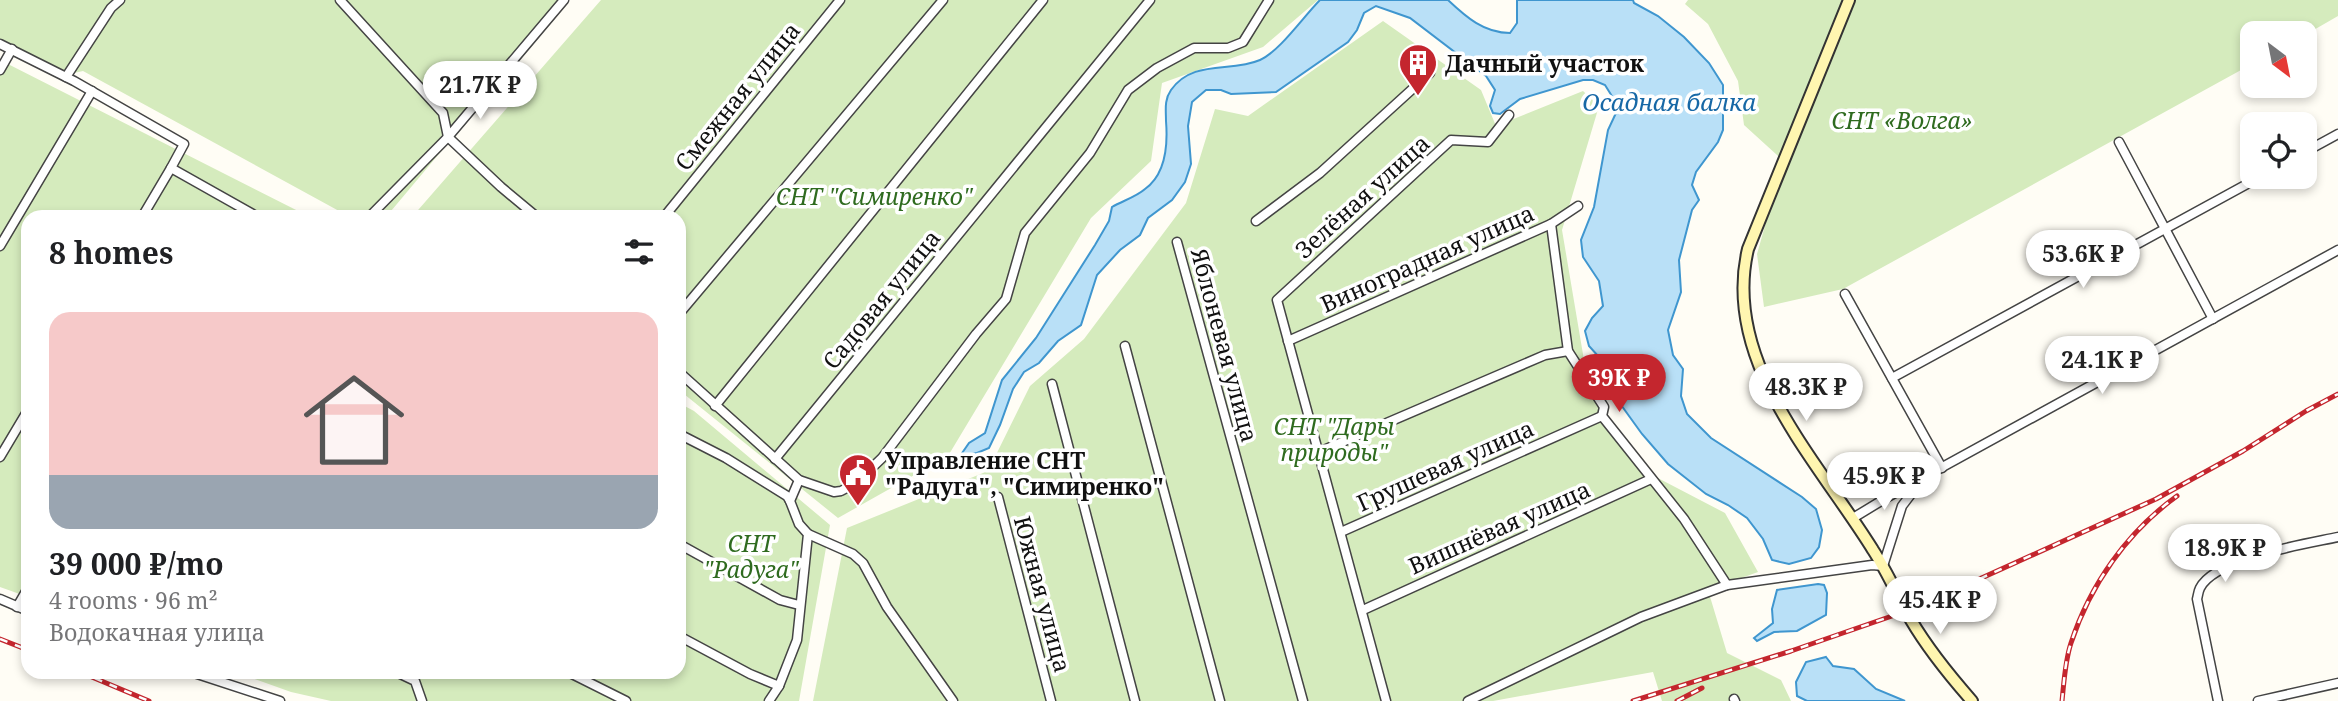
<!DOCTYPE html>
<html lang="en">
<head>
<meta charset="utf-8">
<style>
  :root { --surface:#fff; --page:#f2f2f2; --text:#202124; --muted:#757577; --accent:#c4262e }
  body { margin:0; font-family:"Noto Serif",serif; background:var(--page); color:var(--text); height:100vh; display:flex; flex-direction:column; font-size:26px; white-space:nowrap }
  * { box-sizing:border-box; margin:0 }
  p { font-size:23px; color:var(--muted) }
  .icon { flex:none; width:38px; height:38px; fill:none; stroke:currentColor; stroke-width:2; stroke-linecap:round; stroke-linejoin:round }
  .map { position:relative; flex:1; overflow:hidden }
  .side { position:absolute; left:21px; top:210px; width:665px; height:469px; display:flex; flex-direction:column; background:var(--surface); border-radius:21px; box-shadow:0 4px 10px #0003 }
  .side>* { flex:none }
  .needle { width:46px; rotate:148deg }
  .tools { position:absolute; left:2240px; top:21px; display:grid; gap:14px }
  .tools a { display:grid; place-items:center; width:77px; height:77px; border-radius:14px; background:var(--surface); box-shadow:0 4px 10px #0003; font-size:35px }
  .price { position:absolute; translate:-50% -60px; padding:0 16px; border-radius:24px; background:#fff; color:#222; font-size:23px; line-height:46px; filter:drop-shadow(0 2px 4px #0008) }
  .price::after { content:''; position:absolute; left:50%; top:42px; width:21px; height:16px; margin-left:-10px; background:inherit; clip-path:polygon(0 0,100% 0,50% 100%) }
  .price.active { background:var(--accent); color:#fff }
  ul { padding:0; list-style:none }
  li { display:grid; align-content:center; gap:14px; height:371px; padding:0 28px }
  li span { display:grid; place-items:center; height:217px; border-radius:21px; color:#555 }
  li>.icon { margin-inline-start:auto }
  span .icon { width:126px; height:126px; fill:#fffc; stroke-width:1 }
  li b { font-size:30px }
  h2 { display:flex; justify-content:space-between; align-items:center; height:84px; padding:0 28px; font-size:30px }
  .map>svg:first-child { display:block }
  .green { fill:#d5ebbd }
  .water { fill:#b9e0f7; stroke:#3f96cf; stroke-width:2 }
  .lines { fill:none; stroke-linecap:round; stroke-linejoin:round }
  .street-casing { stroke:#444; stroke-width:11 }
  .secondary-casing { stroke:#333; stroke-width:14 }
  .street { stroke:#fff; stroke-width:8 }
  .secondary { stroke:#fff6b0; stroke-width:10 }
  .rail-casing { stroke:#c4262e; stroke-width:5 }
  .rail { stroke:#fff; stroke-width:2.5; stroke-dasharray:8; stroke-linecap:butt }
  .labels { text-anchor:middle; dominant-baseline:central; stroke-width:7; stroke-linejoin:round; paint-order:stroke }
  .poi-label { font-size:23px; font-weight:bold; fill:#111; stroke:#fff; text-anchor:start }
  .street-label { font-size:23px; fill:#111; stroke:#fff }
  .park-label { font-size:23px; font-style:italic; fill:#2f6b1f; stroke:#fff }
  .water-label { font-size:24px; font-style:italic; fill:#1768a6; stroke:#fff }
</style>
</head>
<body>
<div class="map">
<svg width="2338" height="701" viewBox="0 0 2338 701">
  <rect width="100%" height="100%" fill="#fffdf5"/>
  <!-- green -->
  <g class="green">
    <path d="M 0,0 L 568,0 L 386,217 L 350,217 L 83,71 L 56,77 L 0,46 Z"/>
    <path d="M 601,0 L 1318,0 L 1263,47 L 1162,83 L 1151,161 L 1091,218 L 948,456 L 838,518 L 679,390 L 679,217 L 412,217 Z"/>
    <path d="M 1688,0 L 2338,0 L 2338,16 L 2305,35 L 2252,33 L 2252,64 L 1843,289 L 1764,307 L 1757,254 L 1774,194 L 1787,164 L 1744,125 L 1738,81 L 1708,24 L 1685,4 Z"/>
    <path d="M 1383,21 L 1481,90 L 1496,126 L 1583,91 L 1599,106 L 1562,230 L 1586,372 L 1605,415 L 1654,476 L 1725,513 L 1758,572 L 1708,590 L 1727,653 L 1781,680 L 1791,701 L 1662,701 L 1653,672 L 1493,701 L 813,701 L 847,528 L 988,471 L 1030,386 L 1084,339 L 1186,203 L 1215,109 L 1248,116 Z"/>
    <path d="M 0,60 L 310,217 L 28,217 L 28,597 L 0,587 Z"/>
    <path d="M 679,403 L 694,411 L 830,525 L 799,701 L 331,701 L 291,692 L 235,672 L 679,672 Z"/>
  </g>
  <!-- water -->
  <g class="water">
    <path d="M 1320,0 L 1448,0 C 1466,17 1484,33 1510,33 L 1517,23 L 1517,0 L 1633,0 L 1634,3 L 1658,16 L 1684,37 L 1709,63 L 1723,85 L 1723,130 L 1718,142 L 1696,172 L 1692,185 L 1699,200 L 1692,210 L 1679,260 L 1681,292 L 1668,330 L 1673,355 L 1683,369 L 1681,396 L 1687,414 L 1711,438 L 1802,497 L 1816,509 L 1822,530 L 1819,547 L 1811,558 L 1789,564 L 1772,560 L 1763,539 L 1747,518 L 1728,505 L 1706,494 L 1668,464 L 1642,434 L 1606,384 L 1599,357 L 1589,346 L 1585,331 L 1592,318 L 1603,306 L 1599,281 L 1583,257 L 1581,240 L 1594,207 L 1608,130 L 1616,113 L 1615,101 L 1605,85 L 1593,80 L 1583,80 L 1520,99 L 1500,114 L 1493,113 L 1490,106 L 1495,90 L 1486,76 L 1410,18 L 1376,6 L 1364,13 L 1357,30 L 1348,42 L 1276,92 L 1231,94 L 1221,90 L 1206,90 L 1192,102 L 1188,126 L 1191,164 L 1185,182 L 1172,200 L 1148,218 L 1140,235 L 1120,250 L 1097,275 L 1081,325 L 1058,341 L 1039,363 L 1024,372 L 1013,389 L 1000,425 L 989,448 L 977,453 L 960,456 L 969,443 L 985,433 L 1002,380 L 1036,338 L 1095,245 L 1109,221 L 1112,207 C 1122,201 1136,197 1145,189 C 1166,174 1168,146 1166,121 C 1166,110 1164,100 1171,90 C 1193,59 1230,73 1260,60 C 1280,51 1303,17 1320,0 Z"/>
    <path d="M 1818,584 L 1824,585 L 1827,593 L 1826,615 L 1797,631 L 1774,632 L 1757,641 L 1754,638 L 1773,623 L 1772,609 L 1777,590 Z"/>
    <path d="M 1826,657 L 1833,666 L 1854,669 L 1876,689 L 1905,701 L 1807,701 L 1797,696 L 1796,682 L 1806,662 Z"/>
  </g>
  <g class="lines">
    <defs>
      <g id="street">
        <path d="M 340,0 L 443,113 L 448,137 L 501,187 L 537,217"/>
        <path d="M 0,44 L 74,81 L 184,144 L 171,168 L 258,217"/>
        <path d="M 0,70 L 12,49"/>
        <path d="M 66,77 L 111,8 L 120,0"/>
        <path d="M 2119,142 L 2213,319"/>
        <path d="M 2305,152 L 2338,134"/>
        <path d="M 142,217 L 171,168"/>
        <path d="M 369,217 L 448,137 L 564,0"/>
        <path d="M 664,217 L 840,0"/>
        <path d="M 1256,221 L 1320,173 L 1430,73"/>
        <path d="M 1551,224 L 1568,351 L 1604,407 L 1602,416 L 1684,519 L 1727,585"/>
        <path d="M 1177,242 L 1303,701"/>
        <path d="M 0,246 L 92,91"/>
        <path d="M 1845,294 L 1942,468"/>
        <path d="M 679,314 L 943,0"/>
        <path d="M 1288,341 L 1551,224 L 1578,206"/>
        <path d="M 1125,346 L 1220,701"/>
        <path d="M 679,372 L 799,480 L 834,492 L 841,491 L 856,483 L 882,458 L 976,334 L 1006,299 L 1025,233 L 1090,153 L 1128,90 L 1157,68 L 1194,48 L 1228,48 L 1243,42 L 1269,0"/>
        <path d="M 1892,378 L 2260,177"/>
        <path d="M 1052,384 L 1135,701"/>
        <path d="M 715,406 L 1043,0"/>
        <path d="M 679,434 L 726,458 L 787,496 L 790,501"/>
        <path d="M 1319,452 L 1545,355 L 1568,351"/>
        <path d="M 0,457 L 28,410"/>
        <path d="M 775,459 L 1150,0"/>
        <path d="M 998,497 L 1051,701"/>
        <path d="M 1853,518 L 1886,498 L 2338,250"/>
        <path d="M 1341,532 L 1602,416"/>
        <path d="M 808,534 L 853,554 L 863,563 L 887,607 L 953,701"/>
        <path d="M 679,544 L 780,600 L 799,605"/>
        <path d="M 0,599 L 28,611"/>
        <path d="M 17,607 L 28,588"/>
        <path d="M 1363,610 L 1651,479"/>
        <path d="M 679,636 L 750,674 L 779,686"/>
        <path d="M 191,672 L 280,701"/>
        <path d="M 396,672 L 415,681 L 422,701"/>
        <path d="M 568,672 L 626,701"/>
        <path d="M 1734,699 L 1735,701"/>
        <path d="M 769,701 L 779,686 L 797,640 L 808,534 L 799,524 L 790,501 L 799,480"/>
        <path d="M 1386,701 L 1277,300 L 1451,140 L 1488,142 L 1509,115"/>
        <path d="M 1468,701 L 1641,617 L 1727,585 L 1872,565 L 1883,566 L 1902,506 L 1921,481"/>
        <path d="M 2218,701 L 2197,599 C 2198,596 2198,592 2200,588 C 2215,558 2306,544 2338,537"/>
        <path d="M 2258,701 L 2338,683"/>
      </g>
      <path id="secondary" d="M 1849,0 L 1748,249 C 1721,362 1818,461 1873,550 C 1888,573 1898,597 1911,620 C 1928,649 1950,676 1972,701"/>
    </defs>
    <!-- street casing -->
    <use href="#street" class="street-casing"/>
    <!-- secondary casing -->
    <use href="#secondary" class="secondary-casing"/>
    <!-- street -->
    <use href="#street" class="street"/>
    <!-- secondary -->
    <use href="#secondary" class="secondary"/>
    <defs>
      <g id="rail">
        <path d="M 0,639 L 28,650"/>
        <path d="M 80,672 L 149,701"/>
        <path d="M 1633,701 L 1791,651 L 1892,616 L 1944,595 L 2156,499 L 2243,451 L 2306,411 L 2338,394"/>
        <path d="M 1677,701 L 1702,688"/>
        <path d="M 2062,701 C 2064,682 2065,661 2071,643 C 2090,585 2127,532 2177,496"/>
      </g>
    </defs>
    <!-- rail casing -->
    <use href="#rail" class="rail-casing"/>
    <!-- rail -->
    <use href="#rail" class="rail"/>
  </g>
  <!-- icons -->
  <defs>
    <symbol id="building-pin" viewBox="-11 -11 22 30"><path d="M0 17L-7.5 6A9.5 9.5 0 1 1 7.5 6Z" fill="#c4262e" stroke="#fff"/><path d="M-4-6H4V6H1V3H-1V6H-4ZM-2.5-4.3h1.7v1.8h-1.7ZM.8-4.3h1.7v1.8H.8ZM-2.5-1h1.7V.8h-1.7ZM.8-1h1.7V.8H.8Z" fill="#fff"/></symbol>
    <symbol id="civic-pin" viewBox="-11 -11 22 30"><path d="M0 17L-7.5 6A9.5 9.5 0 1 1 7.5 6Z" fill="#c4262e" stroke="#fff"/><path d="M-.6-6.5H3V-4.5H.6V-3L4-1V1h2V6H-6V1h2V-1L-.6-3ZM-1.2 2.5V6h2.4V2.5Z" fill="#fff"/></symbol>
  </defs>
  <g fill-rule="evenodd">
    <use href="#building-pin" x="1396" y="41" width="44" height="60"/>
    <use href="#civic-pin" x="836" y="451" width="44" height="60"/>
  </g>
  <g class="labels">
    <!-- poi labels -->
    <g class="poi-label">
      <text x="1445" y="63">Дачный участок</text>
      <text x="885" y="460">Управление СНТ<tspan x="885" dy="26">"Радуга", "Симиренко"</tspan></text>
    </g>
    <!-- street labels -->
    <g class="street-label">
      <text transform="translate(737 96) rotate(-51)">Смежная улица</text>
      <text transform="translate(1362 196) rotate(-42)">Зелёная улица</text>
      <text transform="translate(1427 258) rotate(-24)">Виноградная улица</text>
      <text transform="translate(881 299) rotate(-51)">Садовая улица</text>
      <text transform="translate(1225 345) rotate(75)">Яблоневая улица</text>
      <text transform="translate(1445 465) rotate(-24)">Грушевая улица</text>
      <text transform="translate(1499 527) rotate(-24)">Вишнёвая улица</text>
      <text transform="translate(1043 594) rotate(75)">Южная улица</text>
    </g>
    <!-- park labels -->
    <g class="park-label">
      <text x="1902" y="120">СНТ «Волга»</text>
      <text x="874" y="196">СНТ "Симиренко"</text>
      <text x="1334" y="426">СНТ "Дары<tspan x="1334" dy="26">природы"</tspan></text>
      <text x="751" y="543">СНТ<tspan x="751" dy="26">"Радуга"</tspan></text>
    </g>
    <!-- water labels -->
    <g class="water-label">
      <text x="1669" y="101">Осадная балка</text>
    </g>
  </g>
</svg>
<div class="tools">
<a><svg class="needle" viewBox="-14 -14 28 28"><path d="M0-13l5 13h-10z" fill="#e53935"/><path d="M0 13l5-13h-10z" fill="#757577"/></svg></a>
<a><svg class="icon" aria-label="locate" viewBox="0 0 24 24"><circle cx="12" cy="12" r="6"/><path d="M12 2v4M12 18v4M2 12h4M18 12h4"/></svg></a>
</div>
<b class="price" style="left:480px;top:121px">21.7K ₽</b>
<b class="price" style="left:2083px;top:290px">53.6K ₽</b>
<b class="price" style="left:2102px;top:396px">24.1K ₽</b>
<b class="price active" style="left:1619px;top:414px">39K ₽</b>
<b class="price" style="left:1806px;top:423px">48.3K ₽</b>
<b class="price" style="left:1884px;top:512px">45.9K ₽</b>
<b class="price" style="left:2225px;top:584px">18.9K ₽</b>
<b class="price" style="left:1940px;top:636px">45.4K ₽</b>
<section class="side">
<h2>8 homes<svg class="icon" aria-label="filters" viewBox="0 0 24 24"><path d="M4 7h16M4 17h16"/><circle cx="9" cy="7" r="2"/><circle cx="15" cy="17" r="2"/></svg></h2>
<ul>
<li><span style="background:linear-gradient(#f6c9c9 75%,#9aa5b1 0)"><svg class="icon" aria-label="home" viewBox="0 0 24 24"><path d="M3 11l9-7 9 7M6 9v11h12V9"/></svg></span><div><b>39 000 ₽/mo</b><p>4 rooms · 96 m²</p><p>Водокачная улица</p></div></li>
</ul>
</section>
</div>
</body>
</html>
